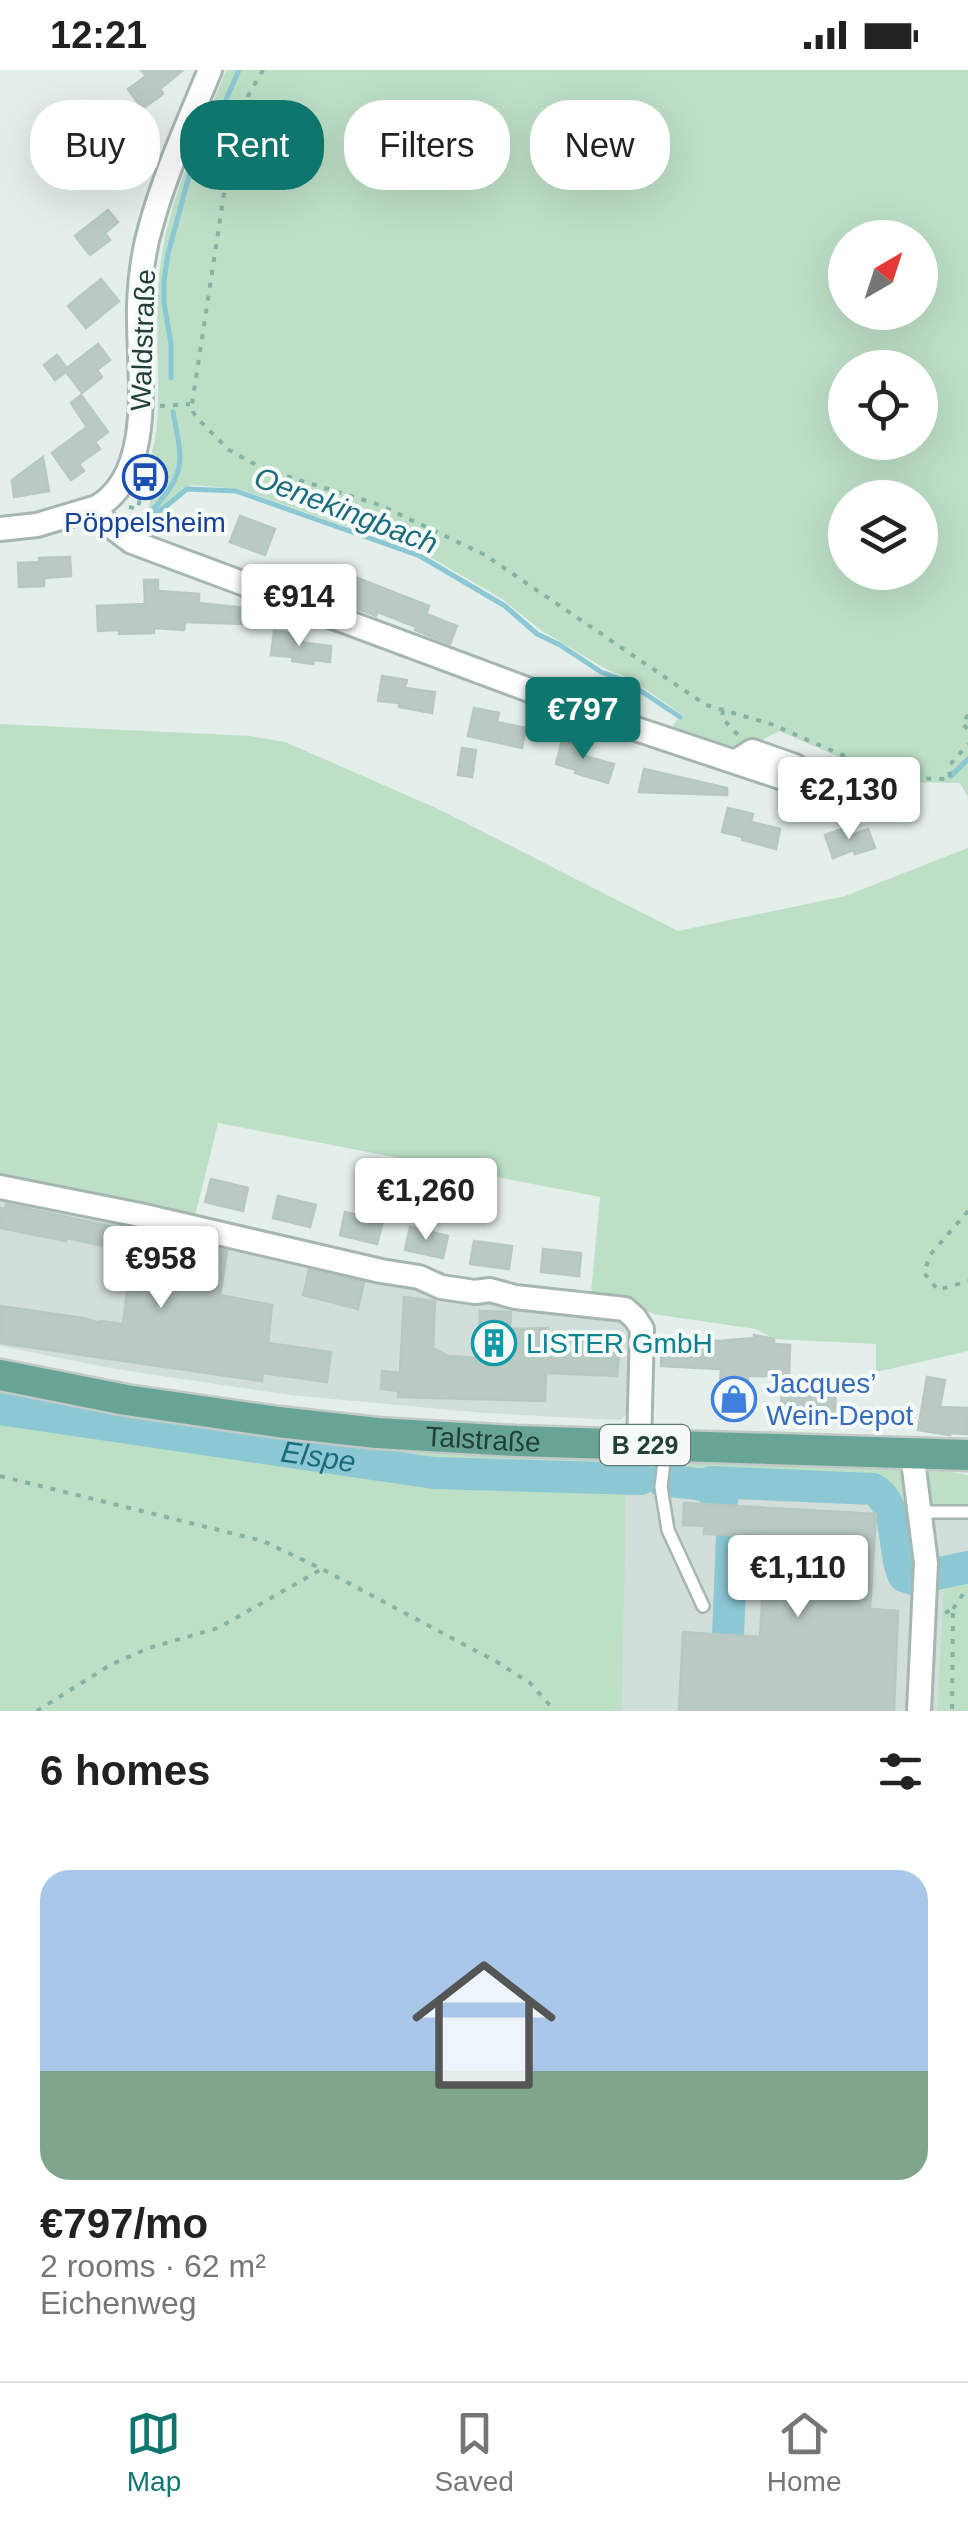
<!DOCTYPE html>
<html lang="en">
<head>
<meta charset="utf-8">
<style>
  :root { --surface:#fff; --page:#f6f6f6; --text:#222; --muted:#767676; --line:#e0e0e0; --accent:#0f766e }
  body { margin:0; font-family:Arial,sans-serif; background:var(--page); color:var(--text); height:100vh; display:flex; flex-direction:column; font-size:38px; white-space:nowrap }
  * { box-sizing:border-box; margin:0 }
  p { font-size:32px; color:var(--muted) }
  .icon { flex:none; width:55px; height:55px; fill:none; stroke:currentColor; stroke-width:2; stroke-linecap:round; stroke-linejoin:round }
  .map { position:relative; height:1641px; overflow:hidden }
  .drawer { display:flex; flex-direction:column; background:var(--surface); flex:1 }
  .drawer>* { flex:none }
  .hud { position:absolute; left:30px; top:30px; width:910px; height:90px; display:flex; gap:20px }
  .needle { width:65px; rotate:39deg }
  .fabs { position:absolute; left:828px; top:150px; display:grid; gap:20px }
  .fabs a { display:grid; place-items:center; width:110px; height:110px; border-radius:50%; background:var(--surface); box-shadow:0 10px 40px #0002; font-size:50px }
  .price { position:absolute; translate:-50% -85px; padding:0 22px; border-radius:10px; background:#fff; color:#222; font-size:32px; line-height:65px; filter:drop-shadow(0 2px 5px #0008) }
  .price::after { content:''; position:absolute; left:50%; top:60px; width:30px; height:22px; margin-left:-15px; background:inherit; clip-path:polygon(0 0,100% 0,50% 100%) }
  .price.on { background:var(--accent); color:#fff }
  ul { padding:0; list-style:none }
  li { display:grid; align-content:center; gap:20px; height:530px; padding:0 40px }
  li+li { border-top:2px solid var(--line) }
  li span { display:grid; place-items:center; height:310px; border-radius:30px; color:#555 }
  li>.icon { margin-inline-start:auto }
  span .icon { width:180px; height:180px; fill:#fffc; stroke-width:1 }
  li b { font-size:42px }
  h2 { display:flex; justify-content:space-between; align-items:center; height:120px; padding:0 40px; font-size:42px }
  .tag { padding:0 35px; border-radius:40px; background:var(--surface); box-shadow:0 10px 40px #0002; font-size:35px; line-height:90px }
  .tag.on { background:var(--accent); color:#fff }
  .status { display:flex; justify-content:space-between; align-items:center; height:70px; padding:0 50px; background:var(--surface); direction:ltr }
  .status svg { height:28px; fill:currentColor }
  .menu { display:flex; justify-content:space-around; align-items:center; height:140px; border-top:2px solid var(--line); background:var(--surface); font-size:28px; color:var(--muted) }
  .menu a { display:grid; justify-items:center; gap:5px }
  .menu .on { color:var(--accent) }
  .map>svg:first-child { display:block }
  .built { fill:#d2ded9 }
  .green { fill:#bddfc6; fill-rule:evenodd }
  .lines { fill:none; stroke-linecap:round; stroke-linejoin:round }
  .stream { stroke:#8bc8d4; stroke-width:5 }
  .river { stroke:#8bc8d4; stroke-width:32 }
  .building { fill:#b9c9c3; stroke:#b6c8c1; stroke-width:2.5 }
  .service-casing { stroke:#a6b6b1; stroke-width:16 }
  .minor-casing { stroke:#a6b6b1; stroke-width:28 }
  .primary-casing { stroke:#c1cac7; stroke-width:35 }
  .path { stroke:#84b2a4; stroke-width:4; stroke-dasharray:5 8; stroke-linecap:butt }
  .service { stroke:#fff; stroke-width:11 }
  .minor { stroke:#fff; stroke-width:22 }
  .primary { stroke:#68a495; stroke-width:30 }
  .labels { text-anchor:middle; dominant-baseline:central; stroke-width:8; stroke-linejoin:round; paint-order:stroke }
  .shield { fill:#f5faf8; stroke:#627872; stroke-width:2.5 }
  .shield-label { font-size:25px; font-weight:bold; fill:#234038 }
  .street-label { font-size:28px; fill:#234038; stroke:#f5faf8 }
  .transit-label { font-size:28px; fill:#164399; stroke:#f5faf8 }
  .culture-label { font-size:28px; fill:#0d838f; stroke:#f5faf8; text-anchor:start }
  .shop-label { font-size:28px; fill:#366cbe; stroke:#f5faf8; text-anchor:start }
  .water-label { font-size:30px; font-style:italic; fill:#1b6d7e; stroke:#f5faf8 }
</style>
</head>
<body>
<div class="status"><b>12:21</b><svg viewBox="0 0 49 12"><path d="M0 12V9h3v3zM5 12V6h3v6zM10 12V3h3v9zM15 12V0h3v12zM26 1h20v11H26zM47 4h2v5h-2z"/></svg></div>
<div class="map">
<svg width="968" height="1641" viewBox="0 0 968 1641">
  <rect width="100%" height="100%" fill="#e4eeea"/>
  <!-- built -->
  <g class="built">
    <path d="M 0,1127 L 614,1244 L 631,1255 L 631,1339 L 621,1350 L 577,1348 L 484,1343 L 290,1325 L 115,1299 L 0,1276 Z"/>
    <path d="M 625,1418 L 954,1438 L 968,1452 L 968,1505 L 944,1509 L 937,1641 L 622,1641 Z"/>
  </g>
  <!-- green -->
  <g class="green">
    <path d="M 226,0 L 968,0 L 968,727 L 960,713 L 897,712 L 779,661 L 738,683 L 671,659 L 681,644 L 631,609 L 606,599 L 542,561 L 502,529 L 425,484 L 239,419 L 191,415 L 165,435 L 167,440 L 146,457 L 141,450 L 142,443 L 149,437 L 155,406 L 148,399 C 151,384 156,369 157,354 C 161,299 153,245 161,191 C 169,127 203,60 226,0 ZM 845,168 L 920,168 L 920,242 L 845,242 ZM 845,298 L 920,298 L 920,372 L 845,372 ZM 845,428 L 920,428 L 920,502 L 845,502 Z"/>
    <path d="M 0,654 L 250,666 L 285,672 L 436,738 L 678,861 L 845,826 L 968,778 L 968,1281 L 876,1302 L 876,1274 L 774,1269 L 756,1259 L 653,1244 L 618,1225 L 591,1223 L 600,1127 L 218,1053 L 195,1146 L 169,1137 L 0,1104 Z"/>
    <path d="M 0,1319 L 898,1393 L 968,1405 L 968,1452 L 954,1438 L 626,1418 L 622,1641 L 0,1641 Z"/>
    <path d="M 968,1505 L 968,1641 L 937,1641 L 944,1509 Z"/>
  </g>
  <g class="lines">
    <!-- stream -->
    <g class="stream">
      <path d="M 171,308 L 171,273 L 164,233 L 164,211 L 168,184 L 192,95 L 211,64 L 239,0"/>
      <path d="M 150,443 C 187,401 183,394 173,342"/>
      <path d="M 145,449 L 165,437 L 187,419 L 236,421 L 420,486 L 505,536 L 537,564 L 560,575 L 601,602 L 626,611 L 680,647"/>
      <path d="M 951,706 L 968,689"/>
    </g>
    <!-- river -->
    <g class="river">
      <path id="s1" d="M 0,1339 L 434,1403 L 640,1409"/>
      <path d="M 661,1410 L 706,1415 L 722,1430"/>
      <path d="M 706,1415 L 711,1412 L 873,1419 C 901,1435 891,1479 904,1506 L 913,1509 L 968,1497"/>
      <path d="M 728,1565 L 732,1466"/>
    </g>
  </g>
  <!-- building -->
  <g class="building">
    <path d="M 141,0 L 183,0 L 160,19 L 163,24 L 142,39 L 128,19 L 146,6 Z"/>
    <path d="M 135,55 L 152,77 L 109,110 L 92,87 Z"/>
    <path d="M 108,140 L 118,152 L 105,163 L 110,170 L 90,185 L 75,166 Z"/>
    <path d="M 101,209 L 119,231 L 86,258 L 68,236 Z"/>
    <path d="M 98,274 L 110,290 L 97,300 L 102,307 L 82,323 L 66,302 L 55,310 L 44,295 L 57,285 L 67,298 Z"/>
    <path d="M 81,325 L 108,362 L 95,372 L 100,379 L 79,394 L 84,401 L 71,410 L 52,383 L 87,357 L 71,333 Z"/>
    <path d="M 43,387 L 49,421 L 14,427 L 12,410 Z"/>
    <path d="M 240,446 L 275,459 L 265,485 L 230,472 Z"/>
    <path d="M 70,487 L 71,506 L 44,508 L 44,516 L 19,517 L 18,493 L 39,492 L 39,488 Z"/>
    <path d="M 337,500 L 429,536 L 426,544 L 457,556 L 450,574 L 415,560 L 416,557 L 378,542 L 376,546 L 348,535 L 349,531 L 328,523 Z"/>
    <path d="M 144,510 L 158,510 L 158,521 L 199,524 L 199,533 L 246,538 L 245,554 L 185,552 L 184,560 L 154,558 L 154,563 L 119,564 L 119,560 L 98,561 L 97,536 L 145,534 Z"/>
    <path d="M 274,561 L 300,564 L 299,572 L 331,576 L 330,592 L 314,590 L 313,594 L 292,591 L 293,587 L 271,585 Z"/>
    <path d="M 382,606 L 407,610 L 405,618 L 435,622 L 432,643 L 399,637 L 399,633 L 378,631 Z"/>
    <path d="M 474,638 L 499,643 L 497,652 L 526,658 L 522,678 L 468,666 Z"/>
    <path d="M 562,670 L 587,677 L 585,686 L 614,694 L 608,713 L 575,703 L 576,700 L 556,694 Z"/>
    <path d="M 462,678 L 476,680 L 472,707 L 458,705 Z"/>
    <path d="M 644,699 L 727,718 L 727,725 L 639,722 Z"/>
    <path d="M 728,738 L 753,744 L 751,752 L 780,759 L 776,779 L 742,770 L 743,767 L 722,762 Z"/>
    <path d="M 850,756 L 852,765 L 868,759 L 875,778 L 855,784 L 853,780 L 833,788 L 825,765 Z"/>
    <path d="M 211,1109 L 248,1118 L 243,1141 L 205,1132 Z"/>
    <path d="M 278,1126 L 316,1135 L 310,1157 L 273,1148 Z"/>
    <path d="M 6,1134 L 227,1181 L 220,1225 L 272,1235 L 268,1273 L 331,1282 L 327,1312 L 263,1303 L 262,1311 L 0,1273 L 0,1236 L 83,1248 L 100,1253 L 100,1251 L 123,1254 L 127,1221 L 136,1223 L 141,1184 L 67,1168 L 66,1171 L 0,1158 L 0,1138 L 5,1139 Z"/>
    <path d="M 345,1142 L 383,1151 L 377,1174 L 340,1165 Z"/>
    <path d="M 410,1157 L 448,1166 L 443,1188 L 405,1180 Z"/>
    <path d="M 474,1171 L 512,1176 L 509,1199 L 470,1194 Z"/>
    <path d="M 543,1179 L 581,1183 L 579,1206 L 541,1202 Z"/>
    <path d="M 309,1200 L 364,1212 L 358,1239 L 303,1225 Z"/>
    <path d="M 404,1227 L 435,1231 L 433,1278 L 448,1286 L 478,1288 L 480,1241 L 511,1242 L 510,1259 L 548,1258 L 547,1269 L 603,1273 L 603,1283 L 619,1283 L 617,1306 L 546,1303 L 545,1331 L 398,1327 L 399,1321 L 381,1319 L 382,1301 L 400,1303 Z"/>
    <path d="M 754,1265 L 774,1269 L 774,1274 L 790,1275 L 789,1306 L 748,1306 L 747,1340 L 719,1339 L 721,1299 L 661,1296 L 662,1268 L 719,1271 L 754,1268 Z"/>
    <path d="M 927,1307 L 945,1310 L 940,1337 L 968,1338 L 968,1364 L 950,1363 L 950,1365 L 918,1360 Z"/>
    <path d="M 782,1309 L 836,1311 L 835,1343 L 781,1341 Z"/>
    <path d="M 684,1433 L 876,1444 L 870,1539 L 898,1541 L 894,1641 L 679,1641 L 683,1562 L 760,1567 L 766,1466 L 704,1464 L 705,1456 L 683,1455 Z"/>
  </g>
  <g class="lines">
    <defs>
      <g id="service">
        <path d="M 666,1376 L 661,1417 L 668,1460 L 703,1536"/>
        <path d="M 920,1442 L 968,1442"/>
      </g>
      <g id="minor">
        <path d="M 97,437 L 104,451 L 132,472 L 618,653 L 789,710 L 795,696 L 752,681 L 735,692"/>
        <path d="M 0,459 L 37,455 L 97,437 C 158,402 137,295 139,236 C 140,210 143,183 150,159 C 164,106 189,51 210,0"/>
        <path d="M 0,1117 L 140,1145 L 381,1201 L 419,1207 L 441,1217 L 475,1222 L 490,1220 L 515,1227 L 625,1239 L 635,1248 L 642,1259 L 639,1375"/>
        <path d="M 912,1383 L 926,1493 L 919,1641"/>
      </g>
      <g id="primary">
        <path id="s2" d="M 0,1305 L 126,1330 L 278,1352 L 377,1363 L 516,1371 L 968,1385"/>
      </g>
    </defs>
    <!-- service casing -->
    <use href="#service" class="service-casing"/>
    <!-- minor casing -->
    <use href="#minor" class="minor-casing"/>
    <!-- primary casing -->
    <use href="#primary" class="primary-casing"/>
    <!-- path -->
    <g class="path">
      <path d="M 263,0 L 248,26 L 230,84 L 192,334 L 193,342 L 197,348 L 229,380 L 256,395 L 283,405 L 380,435 L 485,485 L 706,635 L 771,654 L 895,708 L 950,709 L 949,696 L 968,674"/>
      <path d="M 160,336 L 190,334"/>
      <path d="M 129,437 L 138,439 L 141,422 L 136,422"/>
      <path d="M 723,640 L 722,648 L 740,667"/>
      <path d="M 968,645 L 962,654 L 968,659"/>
      <path d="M 968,1141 L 930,1185 L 924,1203 L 938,1220 L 968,1211"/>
      <path d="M 0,1406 L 263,1471 L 322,1499 L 497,1592 L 530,1613 L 555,1641"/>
      <path d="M 953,1539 L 963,1524 L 968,1524"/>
      <path d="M 945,1543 L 953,1539 L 952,1641"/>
      <path d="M 37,1641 L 110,1595 L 149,1578 L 218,1558 L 322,1499"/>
    </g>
    <!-- service -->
    <use href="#service" class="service"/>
    <!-- minor -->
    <use href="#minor" class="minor"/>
    <!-- primary -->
    <use href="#primary" class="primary"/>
  </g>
  <!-- icons -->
  <defs>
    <symbol id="bus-ring" viewBox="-11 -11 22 22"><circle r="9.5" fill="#f5faf8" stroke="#1a4fb4" stroke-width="1.5"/><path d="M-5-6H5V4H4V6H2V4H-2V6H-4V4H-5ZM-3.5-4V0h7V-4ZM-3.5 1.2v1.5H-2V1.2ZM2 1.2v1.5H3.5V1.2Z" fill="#1a4fb4"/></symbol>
    <symbol id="building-ring" viewBox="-11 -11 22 22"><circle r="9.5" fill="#f5faf8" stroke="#0f9aa8" stroke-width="1.5"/><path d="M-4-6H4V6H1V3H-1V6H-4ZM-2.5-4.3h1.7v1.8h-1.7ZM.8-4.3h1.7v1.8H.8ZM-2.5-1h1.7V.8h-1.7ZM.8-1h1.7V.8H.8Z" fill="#0f9aa8"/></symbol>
    <symbol id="shop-ring" viewBox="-11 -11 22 22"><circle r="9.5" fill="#f5faf8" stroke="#3f7fe0" stroke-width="1.5"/><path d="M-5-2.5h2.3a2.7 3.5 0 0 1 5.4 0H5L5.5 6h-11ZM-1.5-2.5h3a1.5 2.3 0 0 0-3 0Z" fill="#3f7fe0"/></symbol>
  </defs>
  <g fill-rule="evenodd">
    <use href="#bus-ring" x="120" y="382" width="50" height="50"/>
    <use href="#building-ring" x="469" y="1248" width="50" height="50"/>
    <use href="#shop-ring" x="709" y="1304" width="50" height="50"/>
  </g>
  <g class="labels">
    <!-- shield labels -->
    <rect class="shield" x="600" y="1355" width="90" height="40" rx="8"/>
    <g class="shield-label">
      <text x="645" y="1375">B 229</text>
    </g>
    <!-- street labels -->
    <g class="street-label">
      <text transform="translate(143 270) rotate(-88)">Waldstraße</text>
      <text stroke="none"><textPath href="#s2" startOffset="488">Talstraße</textPath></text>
    </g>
    <!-- transit labels -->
    <g class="transit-label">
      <text x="145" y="452">Pöppelsheim</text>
    </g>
    <!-- culture labels -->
    <g class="culture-label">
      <text x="526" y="1273">LISTER GmbH</text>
    </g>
    <!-- shop labels -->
    <g class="shop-label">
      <text x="766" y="1313">Jacques’<tspan x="766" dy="32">Wein-Depot</tspan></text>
    </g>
    <!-- water labels -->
    <g class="water-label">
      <text transform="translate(346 440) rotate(21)">Oenekingbach</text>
      <text stroke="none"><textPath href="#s1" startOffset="322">Elspe</textPath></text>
    </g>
  </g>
</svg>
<div class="fabs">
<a><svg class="needle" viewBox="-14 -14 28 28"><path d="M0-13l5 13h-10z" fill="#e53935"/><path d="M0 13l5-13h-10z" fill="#767676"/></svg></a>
<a><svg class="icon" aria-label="locate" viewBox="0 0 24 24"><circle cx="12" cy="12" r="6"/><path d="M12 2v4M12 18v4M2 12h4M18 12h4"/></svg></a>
<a><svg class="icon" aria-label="layers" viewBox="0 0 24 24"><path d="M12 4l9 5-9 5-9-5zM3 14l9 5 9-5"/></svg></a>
</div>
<b class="price" style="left:299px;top:579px">€914</b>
<b class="price on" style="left:583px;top:692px">€797</b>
<b class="price" style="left:849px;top:772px">€2,130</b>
<b class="price" style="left:426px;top:1173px">€1,260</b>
<b class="price" style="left:161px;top:1241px">€958</b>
<b class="price" style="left:798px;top:1550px">€1,110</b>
<div class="hud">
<a class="tag">Buy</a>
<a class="tag on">Rent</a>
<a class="tag">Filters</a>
<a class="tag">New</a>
</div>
</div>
<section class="drawer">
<h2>6 homes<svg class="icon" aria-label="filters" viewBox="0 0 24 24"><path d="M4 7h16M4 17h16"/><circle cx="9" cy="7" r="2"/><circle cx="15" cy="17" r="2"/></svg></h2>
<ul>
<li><span style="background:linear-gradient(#a9c7e8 65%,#7fa58c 0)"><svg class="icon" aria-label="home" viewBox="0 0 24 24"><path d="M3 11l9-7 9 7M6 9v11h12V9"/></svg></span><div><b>€797/mo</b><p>2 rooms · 62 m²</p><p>Eichenweg</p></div></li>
</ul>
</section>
<nav class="menu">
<a class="on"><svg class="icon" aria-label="map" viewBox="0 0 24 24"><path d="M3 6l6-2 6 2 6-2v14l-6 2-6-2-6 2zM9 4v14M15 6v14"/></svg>Map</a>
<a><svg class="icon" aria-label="saved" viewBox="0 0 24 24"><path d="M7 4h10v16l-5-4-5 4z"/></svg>Saved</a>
<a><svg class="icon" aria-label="home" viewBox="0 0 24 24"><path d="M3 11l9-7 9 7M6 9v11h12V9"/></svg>Home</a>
</nav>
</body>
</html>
